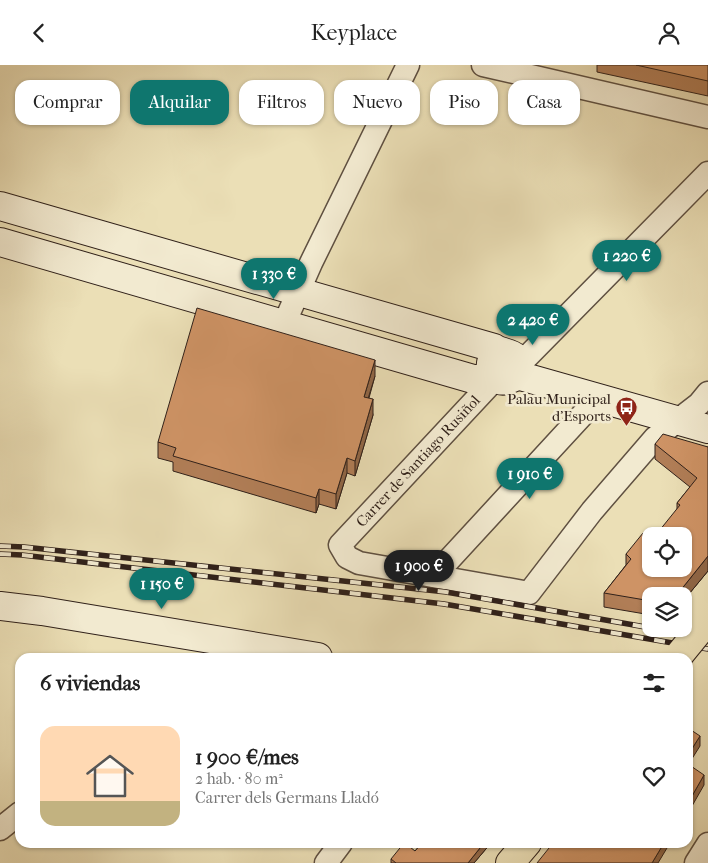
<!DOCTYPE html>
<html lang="es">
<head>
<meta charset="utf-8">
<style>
  :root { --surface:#fff; --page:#f2f2f2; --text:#222; --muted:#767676; --line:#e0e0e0; --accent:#0f766e }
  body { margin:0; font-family:"IM FELL French Canon",serif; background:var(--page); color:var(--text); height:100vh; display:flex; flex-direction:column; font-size:19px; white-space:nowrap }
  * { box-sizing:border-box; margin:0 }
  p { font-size:16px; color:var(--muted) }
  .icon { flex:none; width:28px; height:28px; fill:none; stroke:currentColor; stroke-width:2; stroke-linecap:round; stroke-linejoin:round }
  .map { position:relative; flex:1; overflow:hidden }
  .panel { position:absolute; left:15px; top:588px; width:678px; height:195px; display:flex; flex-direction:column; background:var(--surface); border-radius:15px; box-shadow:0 1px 4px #0004 }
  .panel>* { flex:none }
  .hud { position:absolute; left:15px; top:15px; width:679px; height:45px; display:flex; gap:10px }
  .buttons { position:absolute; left:642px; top:462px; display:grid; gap:10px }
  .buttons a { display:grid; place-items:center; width:50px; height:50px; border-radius:10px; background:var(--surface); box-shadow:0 1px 4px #0004; font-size:25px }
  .price { position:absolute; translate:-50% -42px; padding:0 11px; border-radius:18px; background:var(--accent); color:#fff; font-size:16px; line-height:32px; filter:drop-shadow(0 1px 2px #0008) }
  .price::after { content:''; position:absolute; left:50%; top:30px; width:15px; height:11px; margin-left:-8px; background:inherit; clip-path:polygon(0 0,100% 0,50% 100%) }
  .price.on { background:#222; color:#fff }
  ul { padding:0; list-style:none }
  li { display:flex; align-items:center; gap:15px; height:125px; padding:0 25px }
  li+li { border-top:1px solid var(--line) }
  li span { display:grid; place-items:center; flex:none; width:140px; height:100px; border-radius:15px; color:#555 }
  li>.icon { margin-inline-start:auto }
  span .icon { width:60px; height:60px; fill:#fffc; stroke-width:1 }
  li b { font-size:21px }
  h2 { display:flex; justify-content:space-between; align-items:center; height:60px; padding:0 25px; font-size:21px }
  .tag { padding:0 18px; border-radius:15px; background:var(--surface); box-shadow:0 1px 4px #0004; font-size:18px; line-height:45px }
  .tag.on { background:var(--accent); color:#fff }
  header { display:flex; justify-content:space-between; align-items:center; height:65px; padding:0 25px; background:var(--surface); font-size:22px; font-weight:600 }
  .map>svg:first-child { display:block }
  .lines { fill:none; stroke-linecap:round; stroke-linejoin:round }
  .street-casing { stroke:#5f5041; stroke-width:25 }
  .secondary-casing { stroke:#30211a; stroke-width:30 }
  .primary-casing { stroke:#30211a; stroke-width:30 }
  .street { stroke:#f2ead0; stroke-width:22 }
  .secondary { stroke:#f2ead0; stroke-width:28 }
  .primary { stroke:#ebdfb6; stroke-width:28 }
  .rail-casing { stroke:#30211a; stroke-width:5.5 }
  .rail { stroke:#f2ead0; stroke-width:4; stroke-dasharray:11; stroke-linecap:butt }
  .primary-bridge-casing { stroke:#30211a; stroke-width:30; stroke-linecap:butt }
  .primary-bridge { stroke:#ebdfb6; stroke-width:28 }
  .wall { fill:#b17e57; stroke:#30211a }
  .shaded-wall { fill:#906747; stroke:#30211a }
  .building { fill:#ce9365; stroke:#30211a }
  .labels { text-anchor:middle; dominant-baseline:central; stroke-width:5; stroke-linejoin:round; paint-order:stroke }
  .poi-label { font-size:15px; fill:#30211a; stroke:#f2ead0; text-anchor:end }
  .street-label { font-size:15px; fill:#30211a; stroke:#f2ead0 }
</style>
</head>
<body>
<header><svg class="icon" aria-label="back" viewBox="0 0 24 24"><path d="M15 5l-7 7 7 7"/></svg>Keyplace<svg class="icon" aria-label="person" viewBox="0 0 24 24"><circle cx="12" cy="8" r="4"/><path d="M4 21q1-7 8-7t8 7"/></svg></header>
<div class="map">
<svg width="708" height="798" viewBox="0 0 708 798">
  <rect width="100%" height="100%" fill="#ebdfb6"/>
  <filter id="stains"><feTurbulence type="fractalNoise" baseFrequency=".004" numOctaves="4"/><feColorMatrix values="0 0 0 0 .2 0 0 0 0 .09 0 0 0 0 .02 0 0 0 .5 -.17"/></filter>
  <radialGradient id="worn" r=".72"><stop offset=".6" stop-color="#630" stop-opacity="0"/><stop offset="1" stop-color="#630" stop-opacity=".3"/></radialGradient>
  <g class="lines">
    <defs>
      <g id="street">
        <path d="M 483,0 L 708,52"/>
        <path d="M 284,259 L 311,198 L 408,0"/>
        <path d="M 519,300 L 708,108"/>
        <path d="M 496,313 L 340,480 L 347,492 L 359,498 L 529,528 L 592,446 L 655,373 L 699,339 L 708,328"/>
        <path d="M 434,511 L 598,333"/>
        <path d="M 223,592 L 239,580"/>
        <path d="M 0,764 L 20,748"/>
        <path d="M 326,798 L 341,778"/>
        <path d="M 696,798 L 708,779"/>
      </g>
      <g id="secondary">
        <path d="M 0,141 L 494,283 C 501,288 510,287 515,292 C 535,312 487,330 491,298 L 502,288"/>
        <path d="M 0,177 L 473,314 L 483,314 L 492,309"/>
        <path d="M 517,310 L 708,364"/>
        <path d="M 0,541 L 42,546 L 318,592"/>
      </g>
      <path id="primary" d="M 510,798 L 527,778"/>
    </defs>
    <!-- street casing -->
    <use href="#street" class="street-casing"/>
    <!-- secondary casing -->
    <use href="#secondary" class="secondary-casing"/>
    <!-- primary casing -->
    <use href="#primary" class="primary-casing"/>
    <!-- street -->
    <use href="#street" class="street"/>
    <!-- secondary -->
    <use href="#secondary" class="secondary"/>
    <!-- primary -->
    <use href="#primary" class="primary"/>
    <defs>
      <g id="rail">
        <path d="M 0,481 L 24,482 L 446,527 L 651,563"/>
        <path d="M 0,489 L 22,490 L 444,539 L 708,584"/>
        <path d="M 657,564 L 708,573"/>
      </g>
    </defs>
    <!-- rail casing -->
    <use href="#rail" class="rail-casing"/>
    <!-- rail -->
    <use href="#rail" class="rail"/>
    <defs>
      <path id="primary-bridge" d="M 680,589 L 702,562"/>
    </defs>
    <!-- primary-bridge casing -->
    <use href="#primary-bridge" class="primary-bridge-casing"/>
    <!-- primary-bridge -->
    <use href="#primary-bridge" class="primary-bridge"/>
  </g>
  <!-- wall -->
  <g class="wall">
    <path d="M 597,0 L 708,0 L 708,31 L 597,7 Z"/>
    <path d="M 375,311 L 369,333 L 373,350 L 355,411 L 347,408 L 336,444 L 319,439 L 316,448 L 173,406 L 173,397 L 158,393 L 158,377 Z"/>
    <path d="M 655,379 L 708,382 L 708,506 L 684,535 L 651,531 L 651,550 L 604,542 L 604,528 L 626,500 L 626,489 L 651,504 L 677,444 L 677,438 L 690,422 L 655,394 Z"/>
    <path d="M 422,778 L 491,778 L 474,798 L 391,798 L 391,794 L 415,786 Z"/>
  </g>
  <!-- shaded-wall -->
  <g class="shaded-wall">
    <path d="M 375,295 L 375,311 L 364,347 L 364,332 Z"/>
    <path d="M 373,334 L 373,350 L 355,411 L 355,396 Z"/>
    <path d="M 347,393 L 347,408 L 336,444 L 336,429 Z"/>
    <path d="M 319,424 L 319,439 L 316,448 L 316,433 Z"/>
    <path d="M 708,491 L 708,506 L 684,535 L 684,531 L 676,531 Z"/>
    <path d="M 700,671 L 700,681 L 688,700 L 688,690 Z"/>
    <path d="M 704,710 L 704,720 L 688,748 L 688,738 Z"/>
    <path d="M 484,778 L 491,778 L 474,798 L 468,798 Z"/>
    <path d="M 664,778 L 670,778 L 658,798 L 652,798 Z"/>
  </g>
  <!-- building -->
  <g class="building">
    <path d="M 636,0 L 708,0 L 708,16 Z"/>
    <path d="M 197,243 L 375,295 L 364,332 L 373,334 L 355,396 L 347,393 L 336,429 L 319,424 L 316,433 L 173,391 L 176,383 L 158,377 Z"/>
    <path d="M 663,369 L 708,382 L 708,491 L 676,531 L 651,531 L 651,536 L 604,528 L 631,494 L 626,489 L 643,468 L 651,474 L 651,504 L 684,504 L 684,471 L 655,471 L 680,440 L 677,438 L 697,413 L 655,379 Z"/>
    <path d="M 688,663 L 700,671 L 688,690 Z"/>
    <path d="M 688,699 L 704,710 L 688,738 Z"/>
    <path d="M 404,778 L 405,778 L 415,786 L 422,778 L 484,778 L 468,798 L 396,798 L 391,794 Z"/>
    <path d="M 553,778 L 664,778 L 652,798 L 537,798 Z"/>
  </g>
  <!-- icons -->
  <defs>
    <symbol id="bus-pin" viewBox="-11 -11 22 30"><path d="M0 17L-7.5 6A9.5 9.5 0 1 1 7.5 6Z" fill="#8f2418" stroke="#f2ead0"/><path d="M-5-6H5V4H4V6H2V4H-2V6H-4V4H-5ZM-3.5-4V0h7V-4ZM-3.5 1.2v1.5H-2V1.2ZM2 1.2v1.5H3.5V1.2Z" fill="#fff"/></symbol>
  </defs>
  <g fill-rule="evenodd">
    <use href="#bus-pin" x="614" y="330" width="25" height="34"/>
  </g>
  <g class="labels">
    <!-- poi labels -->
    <g class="poi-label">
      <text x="611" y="334">Palau Municipal<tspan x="611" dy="17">d'Esports</tspan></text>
    </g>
    <!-- street labels -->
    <g class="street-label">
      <text transform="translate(418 396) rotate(-47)">Carrer de Santiago Rusiñol</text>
    </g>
  </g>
  <rect width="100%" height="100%" filter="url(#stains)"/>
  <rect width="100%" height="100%" fill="url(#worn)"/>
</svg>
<div class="buttons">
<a><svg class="icon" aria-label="locate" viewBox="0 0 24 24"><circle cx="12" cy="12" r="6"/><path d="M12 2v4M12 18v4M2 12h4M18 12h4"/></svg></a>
<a><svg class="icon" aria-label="layers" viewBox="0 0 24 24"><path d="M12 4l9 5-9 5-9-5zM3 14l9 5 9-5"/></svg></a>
</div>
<b class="price" style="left:627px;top:217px">1 220 €</b>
<b class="price" style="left:274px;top:235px">1 330 €</b>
<b class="price" style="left:533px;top:281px">2 420 €</b>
<b class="price" style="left:530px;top:435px">1 910 €</b>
<b class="price on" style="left:419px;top:527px">1 900 €</b>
<b class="price" style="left:162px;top:545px">1 150 €</b>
<div class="hud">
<a class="tag">Comprar</a>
<a class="tag on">Alquilar</a>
<a class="tag">Filtros</a>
<a class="tag">Nuevo</a>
<a class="tag">Piso</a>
<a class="tag">Casa</a>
</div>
<section class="panel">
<h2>6 viviendas<svg class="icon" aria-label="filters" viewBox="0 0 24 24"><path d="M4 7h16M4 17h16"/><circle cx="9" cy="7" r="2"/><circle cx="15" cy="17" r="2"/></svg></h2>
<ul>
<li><span style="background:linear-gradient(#ffd9b3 75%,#c2b280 0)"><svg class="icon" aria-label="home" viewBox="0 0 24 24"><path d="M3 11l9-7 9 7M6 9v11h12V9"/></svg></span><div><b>1 900 €/mes</b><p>2 hab. · 80 m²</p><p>Carrer dels Germans Lladó</p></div><svg class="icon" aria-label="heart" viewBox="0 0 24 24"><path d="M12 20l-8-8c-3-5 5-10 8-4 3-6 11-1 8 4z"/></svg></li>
</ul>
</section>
</div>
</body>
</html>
